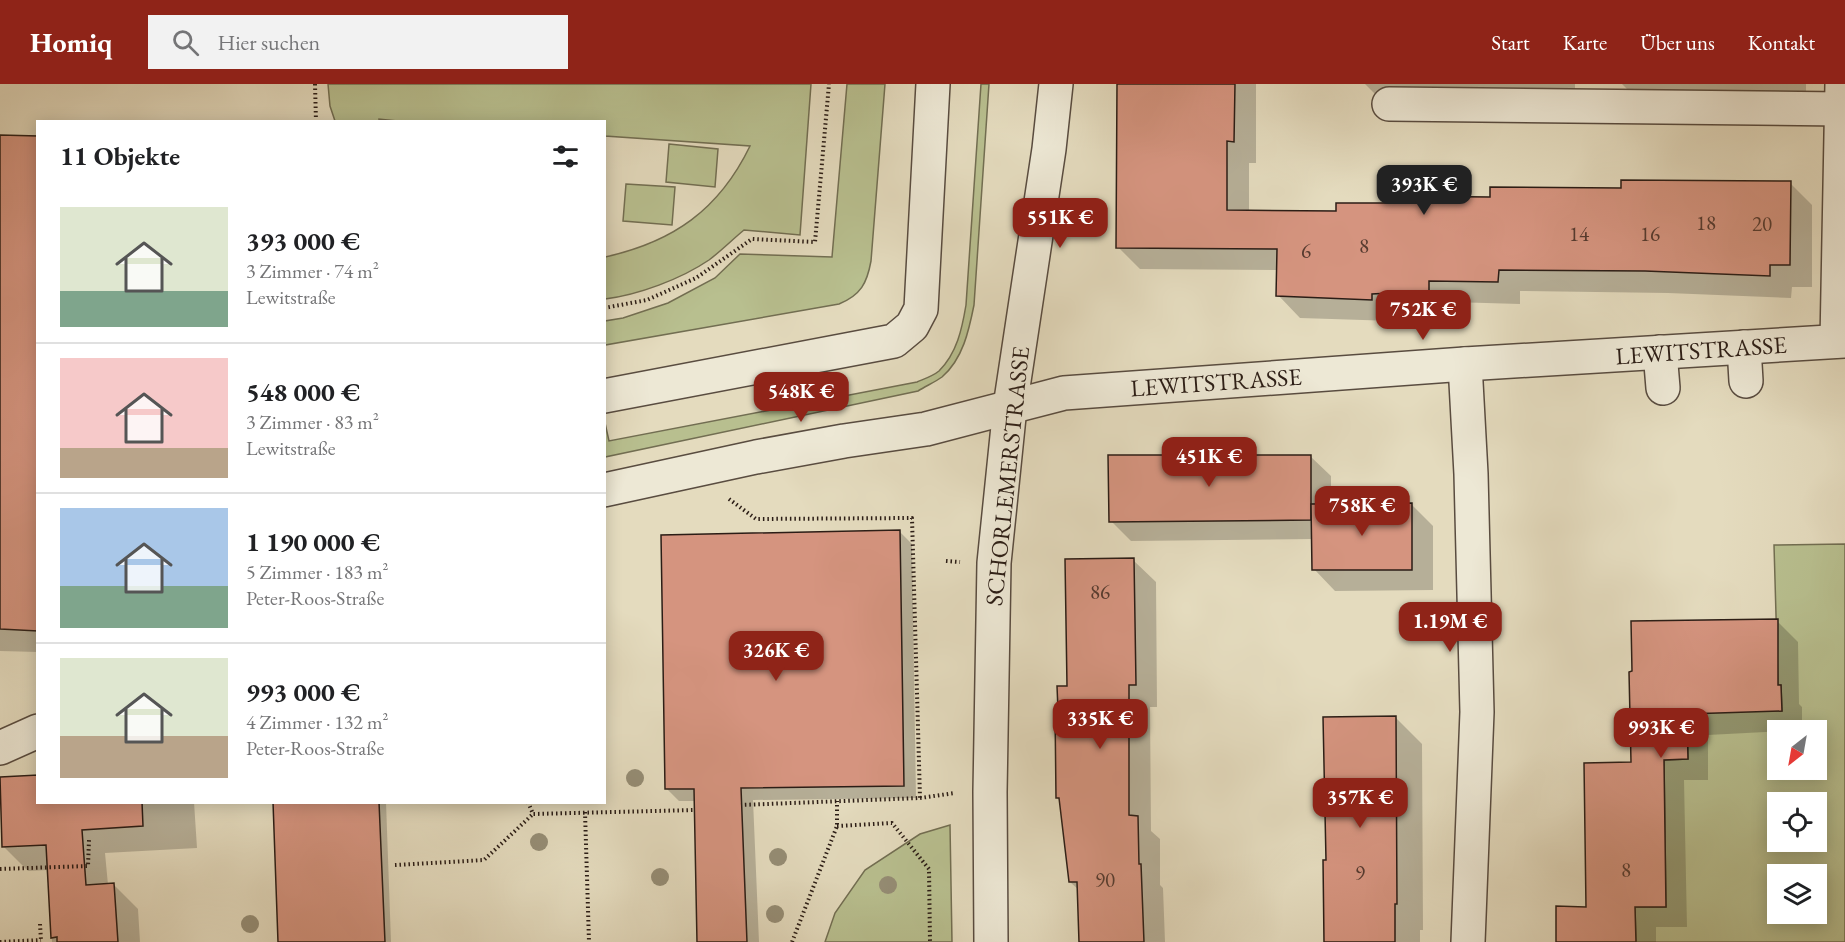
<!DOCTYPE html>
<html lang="de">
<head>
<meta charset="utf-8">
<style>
  :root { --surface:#fff; --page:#f2f2f2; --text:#202124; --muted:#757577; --line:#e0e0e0; --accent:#8f2418 }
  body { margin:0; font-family:"EB Garamond",serif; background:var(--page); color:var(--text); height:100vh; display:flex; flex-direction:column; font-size:22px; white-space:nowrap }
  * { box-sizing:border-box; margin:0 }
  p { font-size:20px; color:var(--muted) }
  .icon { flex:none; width:33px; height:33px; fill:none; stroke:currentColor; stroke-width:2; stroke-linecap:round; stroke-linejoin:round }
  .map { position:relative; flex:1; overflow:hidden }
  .details { position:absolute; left:36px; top:36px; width:570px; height:684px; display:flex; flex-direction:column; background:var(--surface); border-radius:0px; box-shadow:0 3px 15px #0003 }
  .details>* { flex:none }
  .needle { width:39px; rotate:211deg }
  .controls { position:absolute; left:1767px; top:636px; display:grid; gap:12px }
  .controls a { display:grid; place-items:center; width:60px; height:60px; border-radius:0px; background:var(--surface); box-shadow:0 3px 15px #0003; font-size:30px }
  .price { position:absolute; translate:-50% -51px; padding:0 14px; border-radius:12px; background:var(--accent); color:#fff; font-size:20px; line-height:39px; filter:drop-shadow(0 2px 3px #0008) }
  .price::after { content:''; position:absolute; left:50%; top:36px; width:18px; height:14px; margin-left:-9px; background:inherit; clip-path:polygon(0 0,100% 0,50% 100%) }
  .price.selected { background:#222; color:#fff }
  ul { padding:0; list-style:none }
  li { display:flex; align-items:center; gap:18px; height:150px; padding:0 24px }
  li+li { border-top:2px solid var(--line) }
  li span { display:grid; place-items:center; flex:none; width:168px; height:120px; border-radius:0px; color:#555 }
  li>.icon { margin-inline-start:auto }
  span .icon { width:72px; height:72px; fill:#fffc; stroke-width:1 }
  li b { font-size:26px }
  h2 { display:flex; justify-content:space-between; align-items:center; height:72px; padding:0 24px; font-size:26px }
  header { display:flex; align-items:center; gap:36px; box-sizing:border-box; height:84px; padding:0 30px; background:var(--accent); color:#fff }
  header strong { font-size:28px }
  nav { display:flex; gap:33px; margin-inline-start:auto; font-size:21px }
  .search { width:420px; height:54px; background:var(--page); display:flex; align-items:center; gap:15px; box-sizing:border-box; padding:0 21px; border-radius:0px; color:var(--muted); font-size:22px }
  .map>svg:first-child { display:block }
  .green { fill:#b8bf8f; stroke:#726e52; stroke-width:1.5; fill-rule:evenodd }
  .shadow { fill:#0003 }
  .building { fill:#d5947f; stroke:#2b1d16; stroke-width:1.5 }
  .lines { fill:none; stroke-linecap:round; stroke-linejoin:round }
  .minor-casing { stroke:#594c40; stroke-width:36 }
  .path { stroke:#2b1d16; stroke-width:4; stroke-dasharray:1.5 3; stroke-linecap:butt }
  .minor { stroke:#ede8d5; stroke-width:33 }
  .tree { fill:#958d75 }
  .labels { text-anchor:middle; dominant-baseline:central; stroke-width:5; stroke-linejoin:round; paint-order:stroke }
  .number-label { font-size:21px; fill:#563b30 }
  .street-label { font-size:24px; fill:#2b1d16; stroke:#ede8d5 }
</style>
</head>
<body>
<header>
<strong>Homiq</strong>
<div class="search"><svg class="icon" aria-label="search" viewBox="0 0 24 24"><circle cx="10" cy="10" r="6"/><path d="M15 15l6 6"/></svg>Hier suchen</div>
<nav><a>Start</a><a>Karte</a><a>Über uns</a><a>Kontakt</a></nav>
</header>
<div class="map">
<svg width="1845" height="858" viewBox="0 0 1845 858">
  <rect width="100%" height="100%" fill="#e4dbbe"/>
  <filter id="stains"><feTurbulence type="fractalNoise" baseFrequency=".00333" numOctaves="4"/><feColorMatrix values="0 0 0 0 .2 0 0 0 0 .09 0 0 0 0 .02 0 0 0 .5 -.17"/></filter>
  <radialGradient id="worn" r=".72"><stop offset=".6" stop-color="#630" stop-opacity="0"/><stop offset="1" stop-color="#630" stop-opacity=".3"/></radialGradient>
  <!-- green -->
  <g class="green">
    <path d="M 328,0 L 811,0 L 800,151 L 744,146 C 733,155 721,167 709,176 C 681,195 638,211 605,215 L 605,173 C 673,158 719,126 750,62 L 605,52 L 604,38 L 407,38 L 379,35 L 379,37 L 335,37 L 330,22 Z"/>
    <path d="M 847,0 L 885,0 L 871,177 C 867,199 861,211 839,220 L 605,261 L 605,237 L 623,234 L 668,219 L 715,194 L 740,170 L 832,173 Z"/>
    <path d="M 981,0 L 989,0 L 974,221 C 969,246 963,275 942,293 C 935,298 926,302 918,307 L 605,373 L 605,339 L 609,357 L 917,298 C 924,295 933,292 939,287 C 957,269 962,245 966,221 Z"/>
    <path d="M 669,60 L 718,65 L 715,103 L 666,98 Z"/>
    <path d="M 626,100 L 675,103 L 672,141 L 623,137 Z"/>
    <path d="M 1845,460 L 1845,858 L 1636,858 L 1635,823 L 1666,823 L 1664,677 L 1665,676 L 1688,675 L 1687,630 L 1696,630 L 1696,623 L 1782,627 L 1781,601 L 1778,601 L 1774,461 ZM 1778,646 L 1816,646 L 1816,686 L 1778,686 ZM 1778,718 L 1816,718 L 1816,758 L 1778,758 ZM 1778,790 L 1816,790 L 1816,830 L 1778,830 Z"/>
    <path d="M 950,741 L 952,858 L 825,858 L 835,829 L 865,786 L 920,750 Z"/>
  </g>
  <!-- shadow -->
  <g class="shadow">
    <path d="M 1118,0 L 1256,0 L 1256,79 L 1249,79 L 1249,128 L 1337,129 L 1394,121 L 1623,105 L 1790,99 L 1812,121 L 1812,203 L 1792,203 L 1791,214 L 1668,209 L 1520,207 L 1520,220 L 1451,218 L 1451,228 L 1394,232 L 1394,237 L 1300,234 L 1278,211 L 1278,186 L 1140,185 L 1118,163 Z"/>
    <path d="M 1365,0 L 1575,0 L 1575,13 L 1379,14 Z"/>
    <path d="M 1622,0 L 1806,0 L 1806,12 L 1634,12 Z"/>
    <path d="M 0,53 L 38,53 L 38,568 L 0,567 Z"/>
    <path d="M 1310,372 L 1331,392 L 1331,421 L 1412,421 L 1433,442 L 1433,506 L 1335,507 L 1314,485 L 1313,455 L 1131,457 L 1111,437 Z"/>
    <path d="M 899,447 L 912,460 L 916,714 L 753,716 L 759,858 L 699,858 L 696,717 L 679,717 L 666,704 Z"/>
    <path d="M 1133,476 L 1156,498 L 1157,623 L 1150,623 L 1151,747 L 1160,755 L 1160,801 L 1163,804 L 1165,858 L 1081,858 L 1079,806 L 1070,798 L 1061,717 L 1057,714 L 1060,627 L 1069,603 Z"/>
    <path d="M 1777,537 L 1798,558 L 1799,620 L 1802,623 L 1802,646 L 1708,651 L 1708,696 L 1684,696 L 1687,843 L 1656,843 L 1656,858 L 1558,858 L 1588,824 L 1632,680 Z"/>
    <path d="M 1396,634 L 1422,660 L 1423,846 L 1420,846 L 1420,858 L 1326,858 L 1327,777 Z"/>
    <path d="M 38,718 L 194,718 L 197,764 L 105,769 L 108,801 L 114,801 L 138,825 L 140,858 L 52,858 L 48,786 L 28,787 L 4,763 Z"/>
    <path d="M 274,718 L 386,718 L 391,858 L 280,858 Z"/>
  </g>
  <!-- building -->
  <g class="building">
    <path d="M 1117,0 L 1235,0 L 1234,58 L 1227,57 L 1227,126 L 1336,127 L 1336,119 L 1392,119 L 1392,112 L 1490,113 L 1490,103 L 1621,104 L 1621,96 L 1791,97 L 1790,181 L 1770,181 L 1770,192 L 1645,187 L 1499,186 L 1498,198 L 1429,197 L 1429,207 L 1372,210 L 1372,216 L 1276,212 L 1277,165 L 1116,164 Z"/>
    <path d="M 0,51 L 38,52 L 38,547 L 0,545 Z"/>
    <path d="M 1108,371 L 1311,371 L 1311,436 L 1109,438 Z"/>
    <path d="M 1412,419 L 1412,486 L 1312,486 L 1311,420 Z"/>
    <path d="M 900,446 L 904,702 L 741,704 L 747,858 L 697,858 L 694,705 L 665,705 L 661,451 Z"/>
    <path d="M 1134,474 L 1136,601 L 1129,601 L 1129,731 L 1138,732 L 1139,780 L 1141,780 L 1144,858 L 1079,858 L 1077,798 L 1069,798 L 1059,714 L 1056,714 L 1055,626 L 1058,626 L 1057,602 L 1067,602 L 1065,475 Z"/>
    <path d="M 1778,535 L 1778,601 L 1781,601 L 1782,627 L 1687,630 L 1688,675 L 1664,676 L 1666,823 L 1635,823 L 1636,858 L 1556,858 L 1556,822 L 1586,823 L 1584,679 L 1631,678 L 1629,588 L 1632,587 L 1631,537 Z"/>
    <path d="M 1396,632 L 1397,820 L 1395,820 L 1395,858 L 1324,858 L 1323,776 L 1326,776 L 1323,633 Z"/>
    <path d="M 38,691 L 38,718 L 142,718 L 143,742 L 82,746 L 86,801 L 114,799 L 118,858 L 57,858 L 57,853 L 51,854 L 46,761 L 2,763 L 0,693 Z"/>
    <path d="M 273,718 L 379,718 L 385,858 L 278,858 Z"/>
  </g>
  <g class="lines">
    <defs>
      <g id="minor">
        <path d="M 1389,20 L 1842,25"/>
        <path d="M 1837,257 L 1842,0"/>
        <path d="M 1744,263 L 1746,297"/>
        <path d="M 1660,268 L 1663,304"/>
        <path d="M 1465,280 L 1471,390 L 1477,628 L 1468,858"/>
        <path d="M 604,312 L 894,257 L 912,242 L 921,225 L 933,0"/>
        <path d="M 604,406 L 756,373 L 844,357 L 926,345 L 1064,309 L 1465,280 L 1845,257"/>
        <path d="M 0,664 L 38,647"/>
        <path d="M 991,858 L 990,708 L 994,479 L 1010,323 L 1049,65 L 1056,0"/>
      </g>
    </defs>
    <!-- minor casing -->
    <use href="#minor" class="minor-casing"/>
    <!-- path -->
    <g class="path">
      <path d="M 315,0 L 316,38"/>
      <path d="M 604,224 L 647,216 L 696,194 L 752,155 L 815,158 L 829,0"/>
      <path d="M 729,415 L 756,435 L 912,434 L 920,714 L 741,721"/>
      <path d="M 946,477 L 960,478"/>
      <path d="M 920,714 L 955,709"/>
      <path d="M 528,718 L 533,730 L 695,726"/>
      <path d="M 585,728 L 589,858"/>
      <path d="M 837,742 L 892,739 L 929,785 L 930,858"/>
      <path d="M 395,781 L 484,776 L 533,730"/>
      <path d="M 0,785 L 88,782 L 89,756"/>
      <path d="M 40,840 L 41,857"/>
      <path d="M 0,858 L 41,856"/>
      <path d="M 792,858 L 837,742 L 837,717"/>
    </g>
    <!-- minor -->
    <use href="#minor" class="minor"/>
  </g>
  <!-- trees -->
  <g class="tree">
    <circle cx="635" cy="694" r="9"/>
    <circle cx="539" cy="758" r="9"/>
    <circle cx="778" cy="773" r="9"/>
    <circle cx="660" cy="793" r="9"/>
    <circle cx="888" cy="801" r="9"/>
    <circle cx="775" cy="830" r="9"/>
    <circle cx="250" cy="840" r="9"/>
  </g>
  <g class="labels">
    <!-- number labels -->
    <g class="number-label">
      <text x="1706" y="138">18</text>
      <text x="1762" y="139">20</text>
      <text x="1579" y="149">14</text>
      <text x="1650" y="149">16</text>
      <text x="1364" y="161">8</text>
      <text x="1306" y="166">6</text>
      <text x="1100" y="507">86</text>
      <text x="1626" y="785">8</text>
      <text x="1360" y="788">9</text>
      <text x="1105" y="795">90</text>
    </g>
    <!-- street labels -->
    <g class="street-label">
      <text transform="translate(1701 266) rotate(-4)">LEWITSTRASSE</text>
      <text transform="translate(1216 298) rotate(-4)">LEWITSTRASSE</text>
      <text transform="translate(1007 392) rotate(-84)">SCHORLEMERSTRASSE</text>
    </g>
  </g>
  <rect width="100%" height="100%" filter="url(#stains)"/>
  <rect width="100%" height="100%" fill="url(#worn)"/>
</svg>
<div class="controls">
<a><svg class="needle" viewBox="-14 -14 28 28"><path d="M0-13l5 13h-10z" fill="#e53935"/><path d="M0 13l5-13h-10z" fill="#757577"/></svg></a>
<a><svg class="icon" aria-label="locate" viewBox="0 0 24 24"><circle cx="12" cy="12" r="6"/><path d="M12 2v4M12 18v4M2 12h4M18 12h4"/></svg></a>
<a><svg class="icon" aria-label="layers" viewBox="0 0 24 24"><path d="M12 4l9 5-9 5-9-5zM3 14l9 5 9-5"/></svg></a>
</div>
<b class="price selected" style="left:1424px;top:132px">393K €</b>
<b class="price" style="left:1060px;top:165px">551K €</b>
<b class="price" style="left:1423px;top:257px">752K €</b>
<b class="price" style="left:801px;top:339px">548K €</b>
<b class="price" style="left:1209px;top:404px">451K €</b>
<b class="price" style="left:1362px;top:453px">758K €</b>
<b class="price" style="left:1450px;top:569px">1.19M €</b>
<b class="price" style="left:776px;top:598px">326K €</b>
<b class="price" style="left:1100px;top:666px">335K €</b>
<b class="price" style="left:1661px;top:675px">993K €</b>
<b class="price" style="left:1360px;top:745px">357K €</b>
<section class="details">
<h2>11 Objekte<svg class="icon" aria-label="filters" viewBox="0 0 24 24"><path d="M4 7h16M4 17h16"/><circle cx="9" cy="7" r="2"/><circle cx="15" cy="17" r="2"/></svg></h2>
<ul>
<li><span style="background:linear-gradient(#dfe7d0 70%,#7fa58c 0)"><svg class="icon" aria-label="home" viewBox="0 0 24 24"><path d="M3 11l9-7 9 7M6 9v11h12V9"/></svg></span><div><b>393 000 €</b><p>3 Zimmer · 74 m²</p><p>Lewitstraße</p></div></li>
<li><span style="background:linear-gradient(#f6c9c9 75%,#b9a48a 0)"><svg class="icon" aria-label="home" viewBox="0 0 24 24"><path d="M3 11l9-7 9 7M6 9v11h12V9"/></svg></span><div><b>548 000 €</b><p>3 Zimmer · 83 m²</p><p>Lewitstraße</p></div></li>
<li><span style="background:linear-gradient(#a9c7e8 65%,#7fa58c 0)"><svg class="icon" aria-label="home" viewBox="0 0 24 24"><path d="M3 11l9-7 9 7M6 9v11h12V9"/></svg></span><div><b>1 190 000 €</b><p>5 Zimmer · 183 m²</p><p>Peter-Roos-Straße</p></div></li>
<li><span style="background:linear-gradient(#dfe7d0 65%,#b9a48a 0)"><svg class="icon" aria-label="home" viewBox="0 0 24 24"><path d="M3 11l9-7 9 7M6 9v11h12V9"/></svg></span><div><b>993 000 €</b><p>4 Zimmer · 132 m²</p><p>Peter-Roos-Straße</p></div></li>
</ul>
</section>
</div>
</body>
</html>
